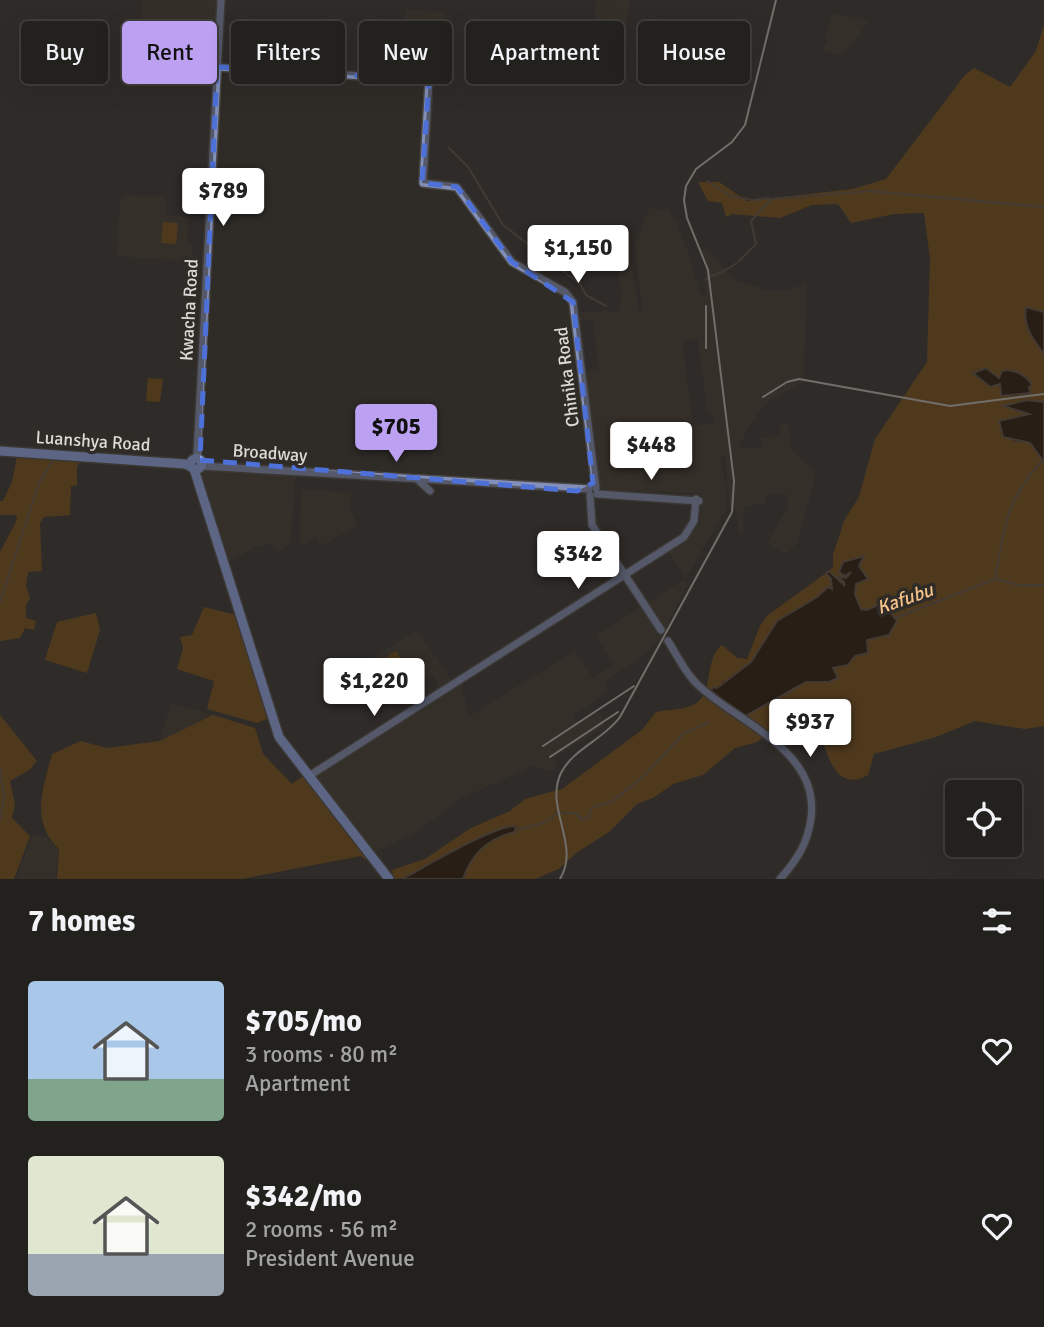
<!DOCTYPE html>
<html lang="en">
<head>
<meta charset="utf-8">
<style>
  :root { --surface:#23211e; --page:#2f2e2b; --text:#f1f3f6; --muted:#a3a3a4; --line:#403e3c; --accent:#bca0f2 }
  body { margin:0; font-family:Signika,sans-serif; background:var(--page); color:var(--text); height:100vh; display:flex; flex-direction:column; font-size:26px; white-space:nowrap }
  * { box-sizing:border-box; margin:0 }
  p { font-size:23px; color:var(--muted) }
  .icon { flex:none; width:38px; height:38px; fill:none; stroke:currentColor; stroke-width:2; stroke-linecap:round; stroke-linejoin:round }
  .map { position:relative; height:879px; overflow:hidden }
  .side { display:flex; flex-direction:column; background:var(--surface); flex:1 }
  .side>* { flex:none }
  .top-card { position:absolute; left:21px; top:21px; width:1003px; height:63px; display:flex; gap:14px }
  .controls { position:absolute; left:945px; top:780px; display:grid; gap:14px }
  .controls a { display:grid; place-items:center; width:77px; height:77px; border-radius:7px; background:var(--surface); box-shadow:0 7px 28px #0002,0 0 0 2px var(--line); font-size:35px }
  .price { position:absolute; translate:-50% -60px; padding:0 16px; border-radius:7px; background:#fff; color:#222; font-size:23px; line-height:46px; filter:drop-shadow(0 2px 4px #0008) }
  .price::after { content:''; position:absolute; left:50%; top:42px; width:21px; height:16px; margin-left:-10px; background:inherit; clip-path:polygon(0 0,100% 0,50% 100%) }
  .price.selected { background:var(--accent); color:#111 }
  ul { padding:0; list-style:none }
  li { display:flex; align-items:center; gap:21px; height:175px; padding:0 28px }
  li span { display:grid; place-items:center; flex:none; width:196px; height:140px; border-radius:7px; color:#555 }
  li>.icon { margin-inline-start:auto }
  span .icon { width:84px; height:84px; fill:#fffc; stroke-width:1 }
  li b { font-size:30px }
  h2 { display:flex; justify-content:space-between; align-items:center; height:84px; padding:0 28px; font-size:30px }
  .tag { padding:0 24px; border-radius:7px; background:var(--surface); box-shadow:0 7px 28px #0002,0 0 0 2px var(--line); font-size:24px; line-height:63px }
  .tag.selected { background:var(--accent); color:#111 }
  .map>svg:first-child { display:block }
  .built { fill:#3c342c; fill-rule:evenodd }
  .green { fill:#764b10; fill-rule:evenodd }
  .water { fill:#220e00; stroke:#5a4b40; stroke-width:2 }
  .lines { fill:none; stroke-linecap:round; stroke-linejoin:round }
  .stream { stroke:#5a4b40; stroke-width:2 }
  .major-casing { stroke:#4a4744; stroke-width:10 }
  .highway-casing { stroke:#4a4744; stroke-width:12 }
  .major { stroke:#828fb8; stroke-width:7 }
  .highway { stroke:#93abf2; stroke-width:9 }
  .rail { stroke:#c0bebb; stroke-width:2 }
  .marked { fill:none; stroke:#4d71d8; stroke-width:5; stroke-dasharray:14 9; stroke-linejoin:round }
  .labels { text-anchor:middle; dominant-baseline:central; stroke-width:7; stroke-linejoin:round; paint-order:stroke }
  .street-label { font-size:18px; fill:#dcdad7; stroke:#2f2c28 }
  .water-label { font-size:19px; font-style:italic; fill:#f6c289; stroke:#2f2c28 }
</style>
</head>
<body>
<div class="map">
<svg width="1044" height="879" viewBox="0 0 1044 879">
  <rect width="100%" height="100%" fill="#2f2c28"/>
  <!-- built -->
  <g class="built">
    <path d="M 142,0 L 219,0 L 215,71 L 139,68 Z"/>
    <path d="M 596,0 L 629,0 L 628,18 L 617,43 L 594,33 Z"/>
    <path d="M 406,10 L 446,12 L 442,80 L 403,78 Z"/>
    <path d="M 833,14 L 860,18 L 868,23 L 841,56 L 822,50 L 829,39 L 825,37 Z"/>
    <path d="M 124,195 L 166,197 L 165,215 L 188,217 L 187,245 L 193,246 L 192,261 L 117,256 L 120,202 Z"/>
    <path d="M 649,208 L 670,211 L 672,218 L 678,220 L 677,227 L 687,249 L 701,295 L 705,295 L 706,283 L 706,266 L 701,251 L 706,248 L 733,279 L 769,291 L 784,291 L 805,284 L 807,287 L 803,382 L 767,402 L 749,426 L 738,449 L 762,447 L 761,438 L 780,436 L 780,425 L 788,424 L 792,450 L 816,473 L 798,541 L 787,554 L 767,543 L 788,507 L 787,494 L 765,495 L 765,503 L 744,506 L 743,531 L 740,535 L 736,510 L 730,509 L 725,455 L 721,455 L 724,483 L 726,483 L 727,508 L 685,579 L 669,552 L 700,526 L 701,493 L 606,490 L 598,485 L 585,372 L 599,371 L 593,321 L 580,320 L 580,312 L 619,311 L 622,294 L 616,265 L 631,263 L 639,313 L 643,313 L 635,244 ZM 698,339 L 707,408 L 716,423 L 693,426 L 682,341 Z"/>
    <path d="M 206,467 L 296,475 L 290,544 L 278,552 L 272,543 L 255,547 L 226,563 L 201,478 Z"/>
    <path d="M 301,489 L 352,493 L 350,510 L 358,525 L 323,545 L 315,536 L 309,543 L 300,546 Z"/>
    <path d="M 683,580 L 687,585 L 661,638 L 642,657 L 604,682 L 609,692 L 573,715 L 577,723 L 598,712 L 606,725 L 553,758 L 558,765 L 553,771 L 533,766 L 461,798 L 418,831 L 375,852 L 312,775 L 461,680 L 468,717 L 575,651 L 593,678 L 614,665 L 596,636 Z"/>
    <path d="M 417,630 L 452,682 L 442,688 L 432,675 L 394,698 L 370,660 Z"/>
    <path d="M 171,703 L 213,715 L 160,741 Z"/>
    <path d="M 32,835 L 46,837 L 58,850 L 55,879 L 16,879 Z"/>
  </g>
  <!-- green -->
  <g class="green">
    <path d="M 1044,25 L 1044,312 L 1026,308 L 1030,336 L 1044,354 L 1044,402 L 1027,400 L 1014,411 L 1030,414 L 1000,421 L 1013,441 L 1030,443 L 1044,462 L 1044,726 L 1025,729 L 975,721 L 936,737 L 874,754 L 868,775 C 835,794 827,752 818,728 L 771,730 L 757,742 L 735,748 L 703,775 L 673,784 L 653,798 L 637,804 L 609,832 L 576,853 L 559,869 L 535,879 L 463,879 C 468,854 491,837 515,832 L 509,826 C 489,834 468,843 448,853 C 430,861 416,879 394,879 L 392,870 L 425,859 L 471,828 L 510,811 L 525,799 L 562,789 L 642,730 L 656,712 C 666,710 678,710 688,707 C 718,698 701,663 722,645 L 737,658 L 747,659 L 760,626 L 767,616 L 826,573 L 831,579 L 831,590 L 828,587 L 817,597 L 777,621 L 751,662 L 721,683 L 742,718 L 806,682 L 838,678 L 833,669 L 848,665 L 867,640 L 882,603 L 867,610 L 861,609 L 855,594 L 856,584 L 868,579 L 845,562 L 839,572 L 845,576 L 852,572 L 843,586 L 829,571 L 833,567 L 833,555 L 844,521 L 859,497 L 875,439 L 927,362 L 930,258 L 924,213 L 894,214 L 851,223 L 838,204 L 812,205 L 780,218 L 732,214 L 726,217 L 722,203 L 708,201 L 698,182 L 719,182 L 747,201 L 853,189 L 886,179 L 965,75 L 974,68 L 1010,87 L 1036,51 ZM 987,368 L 999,378 L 1002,376 L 1023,377 L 1029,391 L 1017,396 L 1001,395 L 1000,383 L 977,370 Z"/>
    <path d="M 163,222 L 178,223 L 176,244 L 161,243 Z"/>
    <path d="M 148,378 L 163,379 L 160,402 L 146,401 Z"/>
    <path d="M 17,456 L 82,458 L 77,467 L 77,485 L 71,486 L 70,515 L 44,517 L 40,523 L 42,571 L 28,572 L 26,586 L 30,598 L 26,605 L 26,618 L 36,621 L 34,630 L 25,628 L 20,638 L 0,641 L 0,552 L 17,520 L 16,515 L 0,515 L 0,501 L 3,501 L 12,482 Z"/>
    <path d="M 204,607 L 236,615 L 269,718 L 257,723 L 207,709 L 214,681 L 177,669 L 183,648 L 180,637 L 192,635 Z"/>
    <path d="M 96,613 L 100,630 L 87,673 L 45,660 L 57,622 Z"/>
    <path d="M 396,651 L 408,670 L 392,679 L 380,661 Z"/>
    <path d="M 0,715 L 37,761 L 29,770 L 10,781 L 15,805 L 12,818 L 30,836 L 14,879 L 0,879 Z"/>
    <path d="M 213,715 L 255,728 L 263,754 L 292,784 L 306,774 L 368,856 L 366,860 L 361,856 L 241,879 L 57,879 L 59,849 C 30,822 43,788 52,754 L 81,741 L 106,748 L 160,741 Z"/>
  </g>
  <!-- water -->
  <g class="water">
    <path d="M 1026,307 L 1044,312 L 1044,354 C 1033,339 1022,326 1026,307 Z"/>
    <path d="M 986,368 L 999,378 L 1002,371 C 1013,368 1028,376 1032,385 L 1029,387 L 1030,393 L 1001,396 L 1000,384 L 990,387 L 973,373 Z"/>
    <path d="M 1027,400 L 1044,402 L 1044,462 L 1030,443 L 1003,437 L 999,421 L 1029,414 L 1003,406 Z"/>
    <path d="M 864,556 L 859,566 L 868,579 L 856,584 L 855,594 L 861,609 L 867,610 L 883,603 L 897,621 L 889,635 L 867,640 L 868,653 L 855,656 L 848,665 L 833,668 L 838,678 L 829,682 L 806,682 L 742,718 L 709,694 L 713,687 L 717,688 L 751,662 L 777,621 L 817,597 L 828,587 L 832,589 L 831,579 L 826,573 L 829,571 L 844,585 L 844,582 L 837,576 L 846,578 L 851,572 L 845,576 L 839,572 L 843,562 Z"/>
    <path d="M 516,826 L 515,832 C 488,838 471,855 463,879 L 402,879 C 423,868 496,824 516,826 Z"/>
  </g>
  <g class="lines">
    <!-- stream -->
    <g class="stream">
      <path d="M 449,148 L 468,167 L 503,225 L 580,284 L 586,295 L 606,306"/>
      <path d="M 707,181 L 731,196 L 753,200 L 769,198"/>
      <path d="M 739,261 L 756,244 L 751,221 L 771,199 L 869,191 L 1044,207"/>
      <path d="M 721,273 L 737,263"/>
      <path d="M 716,275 L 719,273"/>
      <path d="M 711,276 L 714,275"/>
      <path d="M 705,280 L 708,278"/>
      <path d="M 997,579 L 1018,585 L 1044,585"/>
      <path d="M 0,602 L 39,483 L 53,460"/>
      <path d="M 895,618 L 995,579 C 1005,527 1005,502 1041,462"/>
      <path d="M 0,769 L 4,798 L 0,819"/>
      <path d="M 515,830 L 543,823 L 558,813 L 576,813 L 581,819 L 589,818 L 591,808 L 613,801 L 645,775 L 683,734 L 709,722"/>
    </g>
    <defs>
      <g id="major">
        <path d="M 217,67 L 429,80 L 423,183 L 457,187 L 512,262 L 565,292 L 573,302 L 596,488"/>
        <path d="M 197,454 L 221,0"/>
        <path d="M 201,466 L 589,489"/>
        <path d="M 418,480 L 430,491"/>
        <path d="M 597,494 L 699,501"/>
        <path d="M 590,495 L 592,525 L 661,630"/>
        <path d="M 668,641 C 677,655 685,673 698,685 C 738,723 820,750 811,818 C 808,843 797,860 780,879"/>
        <path d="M 309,776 L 684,537 L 694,521 L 696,499"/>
      </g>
      <g id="highway">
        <path d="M 0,451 L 185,464 L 192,467"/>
        <circle cx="196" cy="464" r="5.5"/>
        <path d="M 194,469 L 279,737 L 389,879"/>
      </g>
    </defs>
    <!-- major casing -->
    <use href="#major" class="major-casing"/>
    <!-- highway casing -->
    <use href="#highway" class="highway-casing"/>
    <!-- major -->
    <use href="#major" class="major"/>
    <!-- highway -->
    <use href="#highway" class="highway"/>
    <!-- rail -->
    <g class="rail">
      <path d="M 706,348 L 706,306"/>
      <path d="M 763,397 L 787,382 L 799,379 L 950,406 L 1044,394"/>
      <path d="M 543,746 L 634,686"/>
      <path d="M 550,757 L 618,712"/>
      <path d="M 560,879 C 581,845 544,808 561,773 C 573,749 604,739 620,717 L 732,512 L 734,481 L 708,270 L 687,218 L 684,200 L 686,186 L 696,169 L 732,142 L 745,125 L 776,0"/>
    </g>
  </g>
  <!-- marked area -->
  <path d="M0 0H1044V879H0ZM 217,67 L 429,80 L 422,183 L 457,187 L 512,262 L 573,302 L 593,483 L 577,491 L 200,460 Z" fill="#2f2c28" fill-opacity=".55" fill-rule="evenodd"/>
  <path class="marked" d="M 217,67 L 429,80 L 422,183 L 457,187 L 512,262 L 573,302 L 593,483 L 577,491 L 200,460 Z"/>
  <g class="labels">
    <!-- street labels -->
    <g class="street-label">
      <text transform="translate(189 310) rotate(-87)">Kwacha Road</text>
      <text transform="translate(567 377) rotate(-97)">Chinika Road</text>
      <text transform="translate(93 441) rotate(4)">Luanshya Road</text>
      <text transform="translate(270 453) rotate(4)">Broadway</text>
    </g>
    <!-- water labels -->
    <g class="water-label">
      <text transform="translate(905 599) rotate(-19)">Kafubu</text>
    </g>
  </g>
</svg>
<div class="controls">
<a><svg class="icon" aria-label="locate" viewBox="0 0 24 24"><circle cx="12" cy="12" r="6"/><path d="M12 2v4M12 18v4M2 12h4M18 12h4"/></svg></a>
</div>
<b class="price" style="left:223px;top:228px">$789</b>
<b class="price" style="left:578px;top:285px">$1,150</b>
<b class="price selected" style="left:396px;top:464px">$705</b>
<b class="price" style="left:651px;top:482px">$448</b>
<b class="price" style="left:578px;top:591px">$342</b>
<b class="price" style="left:374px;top:718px">$1,220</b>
<b class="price" style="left:810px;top:759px">$937</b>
<div class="top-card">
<a class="tag">Buy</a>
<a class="tag selected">Rent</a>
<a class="tag">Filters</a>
<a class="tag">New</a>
<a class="tag">Apartment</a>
<a class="tag">House</a>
</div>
</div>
<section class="side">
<h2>7 homes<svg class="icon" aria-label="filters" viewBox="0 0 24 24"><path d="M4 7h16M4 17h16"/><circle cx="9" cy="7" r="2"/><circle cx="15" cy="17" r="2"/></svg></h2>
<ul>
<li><span style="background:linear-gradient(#a9c7e8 70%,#7fa58c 0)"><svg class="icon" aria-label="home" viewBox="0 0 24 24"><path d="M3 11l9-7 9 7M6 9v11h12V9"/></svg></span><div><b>$705/mo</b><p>3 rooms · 80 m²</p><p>Apartment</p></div><svg class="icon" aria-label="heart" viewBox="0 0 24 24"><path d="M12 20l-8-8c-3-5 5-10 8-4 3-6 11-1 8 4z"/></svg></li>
<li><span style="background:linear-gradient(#dfe7d0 70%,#9aa5b1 0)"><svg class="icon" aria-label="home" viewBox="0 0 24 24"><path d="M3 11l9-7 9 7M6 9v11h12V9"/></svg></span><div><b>$342/mo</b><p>2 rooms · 56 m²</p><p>President Avenue</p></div><svg class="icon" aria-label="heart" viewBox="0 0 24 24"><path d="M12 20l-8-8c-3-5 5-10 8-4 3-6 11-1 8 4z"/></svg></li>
</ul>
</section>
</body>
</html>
